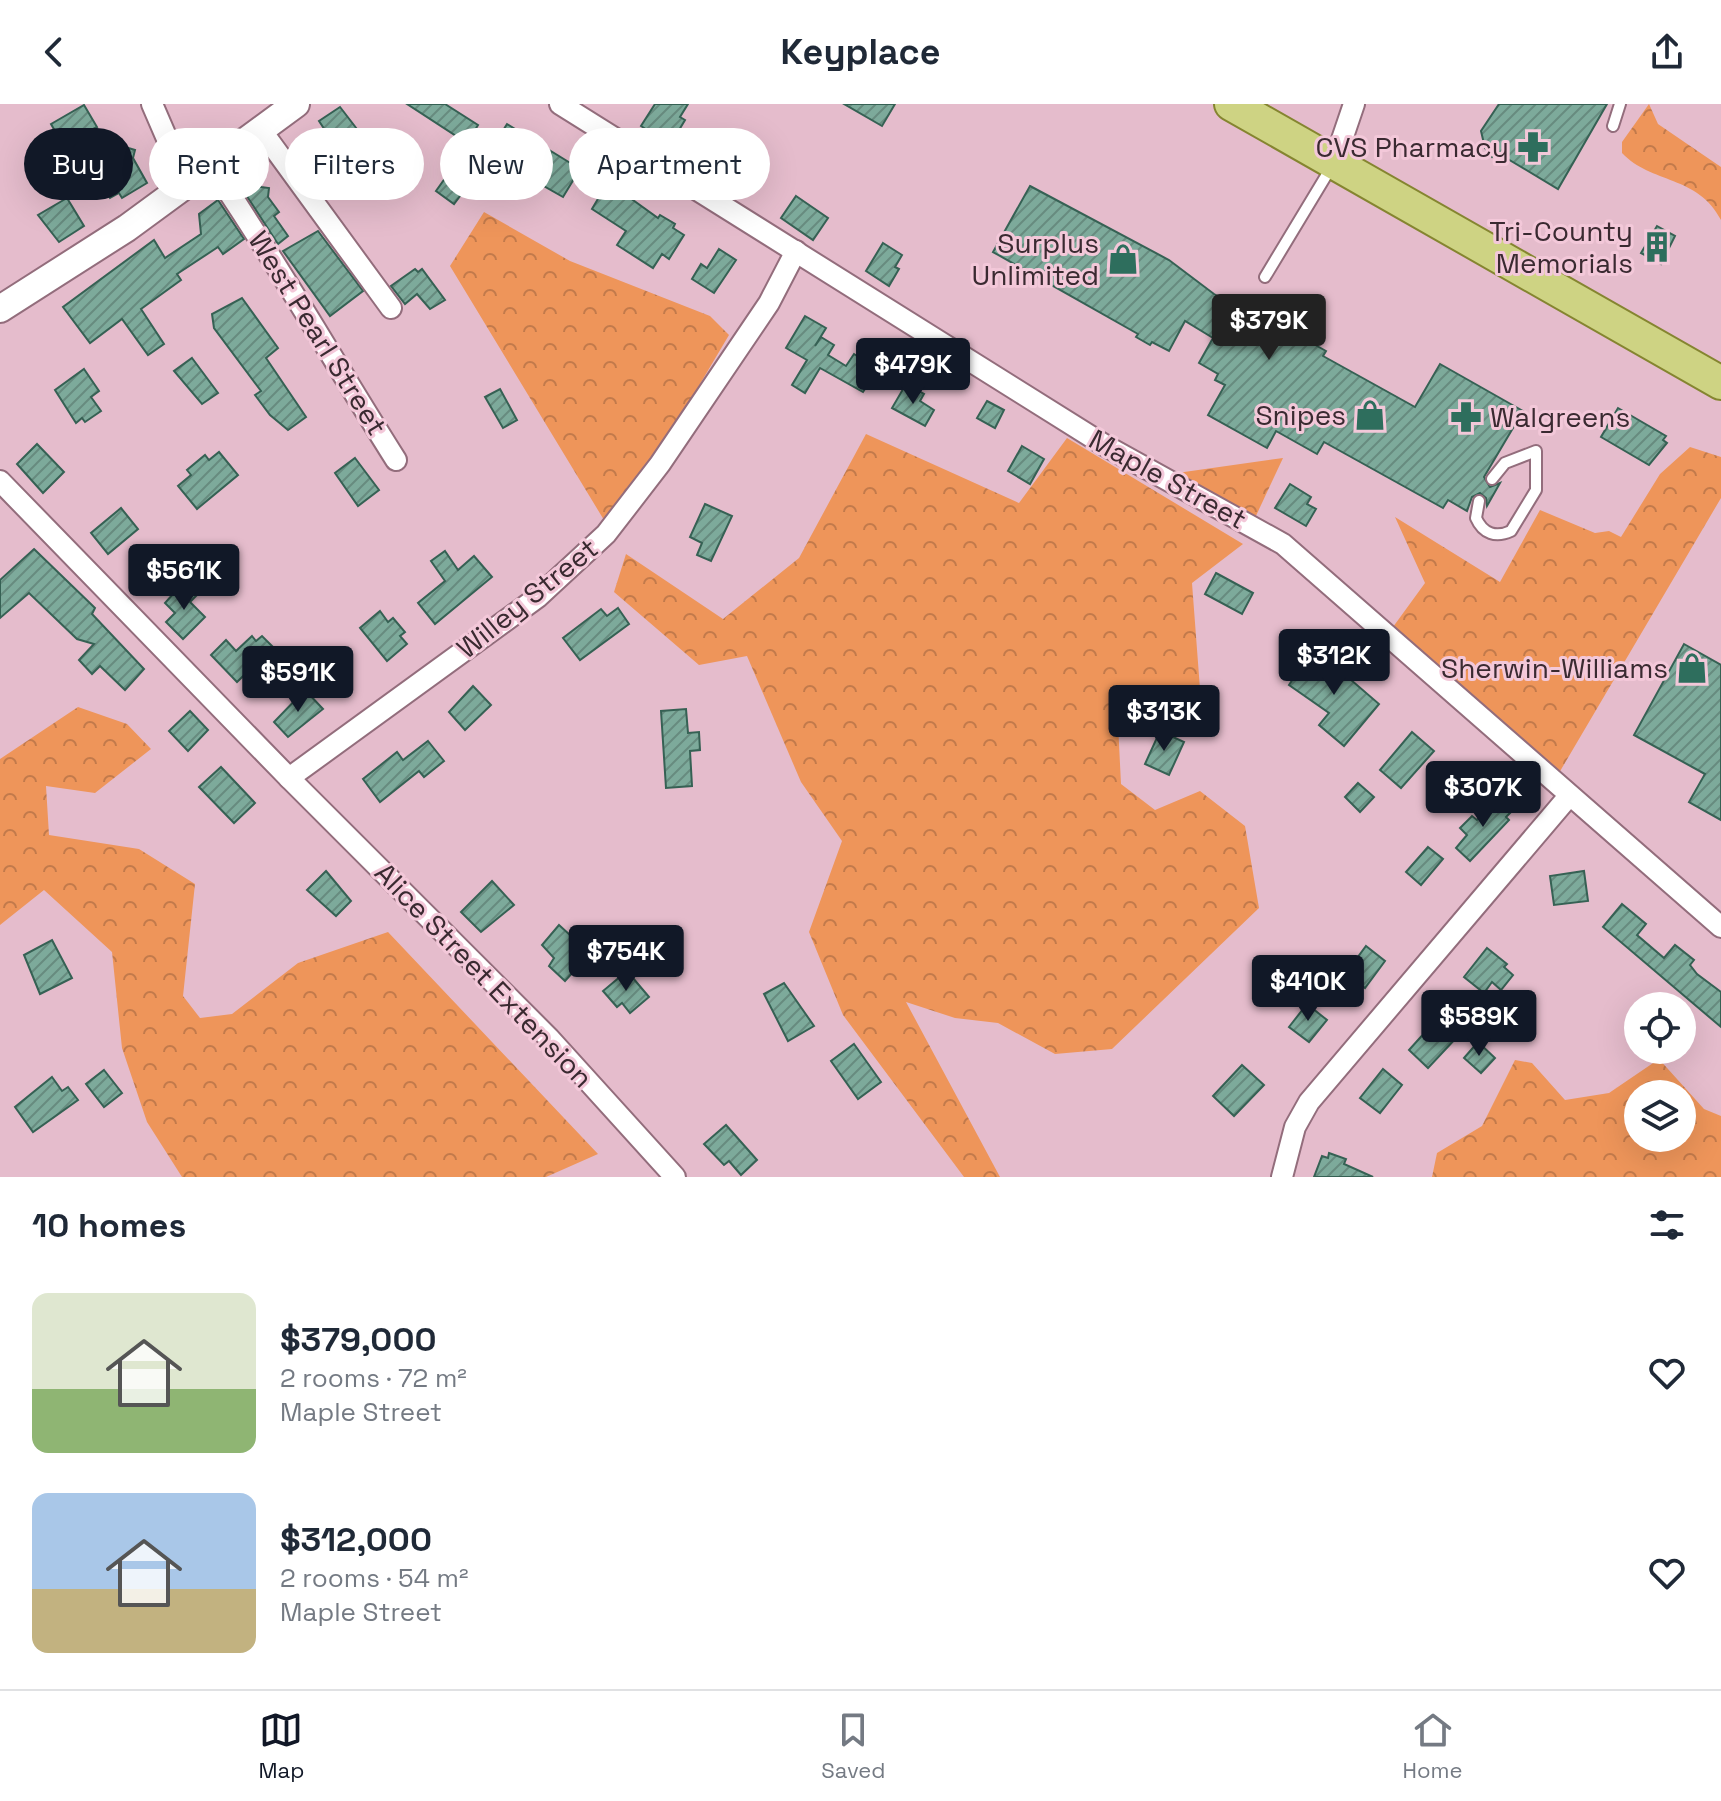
<!DOCTYPE html>
<html lang="en">
<head>
<meta charset="utf-8">
<style>
  :root { --surface:#fff; --page:#f2f2f3; --text:#1f2937; --muted:#747a83; --line:#e0e1e3; --accent:#111827 }
  body { margin:0; font-family:"Space Grotesk",sans-serif; background:var(--page); color:var(--text); height:100vh; display:flex; flex-direction:column; font-size:30px; white-space:nowrap }
  * { box-sizing:border-box; margin:0 }
  p { font-size:26px; color:var(--muted) }
  .icon { flex:none; width:44px; height:44px; fill:none; stroke:currentColor; stroke-width:2; stroke-linecap:round; stroke-linejoin:round }
  .map { position:relative; height:1073px; overflow:hidden }
  .details { display:flex; flex-direction:column; background:var(--surface); flex:1 }
  .details>* { flex:none }
  .top-card { position:absolute; left:24px; top:24px; width:800px; height:72px; display:flex; gap:16px }
  .controls { position:absolute; left:1624px; top:888px; display:grid; gap:16px }
  .controls a { display:grid; place-items:center; width:72px; height:72px; border-radius:50%; background:var(--surface); box-shadow:0 8px 32px #0002; font-size:40px }
  .price { position:absolute; translate:-50% -68px; padding:0 18px; border-radius:8px; background:var(--accent); color:#fff; font-size:26px; line-height:52px; filter:drop-shadow(0 2px 4px #0008) }
  .price::after { content:''; position:absolute; left:50%; top:48px; width:24px; height:18px; margin-left:-12px; background:inherit; clip-path:polygon(0 0,100% 0,50% 100%) }
  .price.current { background:#222; color:#fff }
  ul { padding:0; list-style:none }
  li { display:flex; align-items:center; gap:24px; height:200px; padding:0 32px }
  li span { display:grid; place-items:center; flex:none; width:224px; height:160px; border-radius:16px; color:#555 }
  li>.icon { margin-inline-start:auto }
  span .icon { width:96px; height:96px; fill:#fffc; stroke-width:1 }
  li b { font-size:34px }
  h2 { display:flex; justify-content:space-between; align-items:center; height:96px; padding:0 32px; font-size:34px }
  .chip { padding:0 28px; border-radius:36px; background:var(--surface); box-shadow:0 8px 32px #0002; font-size:28px; line-height:72px }
  .chip.current { background:var(--accent); color:#fff }
  header { display:flex; justify-content:space-between; align-items:center; height:104px; padding:0 32px; background:var(--surface); font-size:36px; font-weight:700 }
  .menu { display:flex; justify-content:space-around; align-items:center; height:112px; border-top:2px solid var(--line); background:var(--surface); font-size:22px; color:var(--muted) }
  .menu a { display:grid; justify-items:center; gap:4px }
  .menu .current { color:var(--accent) }
  .map>svg:first-child { display:block }
  .forest { fill:url(#forest-crowns); fill-rule:evenodd }
  .building { fill:url(#building-hatch); stroke:#366154; stroke-width:2 }
  .lines { fill:none; stroke-linecap:round; stroke-linejoin:round }
  .service-casing { stroke:#936d7c; stroke-width:14 }
  .minor-casing { stroke:#936d7c; stroke-width:24 }
  .tertiary-casing { stroke:#936d7c; stroke-width:30 }
  .primary-casing { stroke:#858530; stroke-width:36 }
  .service { stroke:#fff; stroke-width:10 }
  .minor { stroke:#fff; stroke-width:20 }
  .tertiary { stroke:#fff; stroke-width:26 }
  .primary { stroke:#ced383; stroke-width:32 }
  .labels { text-anchor:middle; dominant-baseline:central; stroke-width:6; stroke-linejoin:round; paint-order:stroke }
  .poi-label { font-size:28px; fill:#3a2a31; stroke:#f3c8d9; text-anchor:end }
  .street-label { font-size:28px; fill:#3a2a31; stroke:#f3c8d9 }
</style>
</head>
<body>
<header><svg class="icon" aria-label="back" viewBox="0 0 24 24"><path d="M15 5l-7 7 7 7"/></svg>Keyplace<svg class="icon" aria-label="share" viewBox="0 0 24 24"><path d="M12 15V3M7 8l5-5 5 5M5 13v7h14v-7"/></svg></header>
<div class="map">
<svg width="1721" height="1073" viewBox="0 0 1721 1073">
  <defs>
    <pattern id="forest-crowns" width="20" height="18" patternUnits="userSpaceOnUse" patternTransform="scale(2)"><rect width="20" height="18" fill="#ee955a"/><path d="M2 6a3 3 0 1 1 6 0M12 15a3 3 0 1 1 6 0" fill="none" stroke="#c27a4b"/></pattern>
    <pattern id="building-hatch" width="6" height="6" patternUnits="userSpaceOnUse" patternTransform="scale(2)"><rect width="6" height="6" fill="#7daa9b"/><path d="M-1 1l2-2M0 6l6-6M5 7l2-2" fill="none" stroke="#678b7f"/></pattern>
  </defs>
  <rect width="100%" height="100%" fill="#e5bccc"/>
  <!-- forest -->
  <g class="forest">
    <path d="M 1649,0 L 1658,20 L 1721,63 L 1721,116 C 1698,71 1651,80 1622,49 L 1622,38 Z"/>
    <path d="M 484,108 L 570,157 L 710,212 L 729,231 L 665,339 L 607,421 L 450,162 Z"/>
    <path d="M 866,330 L 1019,399 L 1067,334 L 1243,440 L 1192,479 L 1200,585 L 1159,586 L 1117,599 L 1121,680 L 1155,706 L 1200,687 L 1245,722 L 1259,804 L 1112,945 L 1055,950 L 998,919 L 955,914 L 906,898 L 1000,1073 L 964,1073 L 843,911 L 809,828 L 842,737 L 801,678 L 747,552 L 699,561 L 614,488 L 626,450 L 723,515 L 799,454 Z"/>
    <path d="M 1690,343 L 1721,353 L 1721,394 L 1559,669 L 1393,523 L 1425,479 L 1395,413 L 1500,478 L 1540,406 L 1595,429 L 1609,427 L 1621,433 L 1660,370 Z"/>
    <path d="M 1283,354 L 1255,414 L 1177,369 Z"/>
    <path d="M 78,603 L 127,620 L 151,645 L 95,689 L 46,682 L 49,731 L 139,745 L 195,780 L 183,892 L 200,914 L 232,910 L 298,859 L 388,828 L 598,1050 L 546,1073 L 182,1073 L 147,1018 L 122,944 L 112,848 L 44,786 L 0,821 L 0,655 Z"/>
    <path d="M 1659,955 L 1704,1005 L 1721,1012 L 1721,1073 L 1432,1073 L 1437,1049 L 1482,1022 L 1515,956 L 1532,959 L 1565,996 L 1609,989 ZM 1638,990 L 1682,990 L 1682,1034 L 1638,1034 Z"/>
  </g>
  <!-- building -->
  <g class="building">
    <path d="M 407,0 L 445,0 L 478,21 L 467,39 Z"/>
    <path d="M 655,0 L 688,0 L 680,13 L 685,16 L 670,41 L 641,22 Z"/>
    <path d="M 844,0 L 895,0 L 882,22 Z"/>
    <path d="M 1499,0 L 1607,0 L 1558,85 L 1496,48 L 1492,53 L 1485,44 L 1481,27 Z"/>
    <path d="M 84,1 L 97,23 L 63,41 L 51,20 Z"/>
    <path d="M 340,3 L 370,42 L 346,58 L 319,17 Z"/>
    <path d="M 507,20 L 580,65 L 563,93 L 540,80 L 537,86 L 518,74 L 515,79 L 500,70 L 510,54 L 492,44 Z"/>
    <path d="M 125,43 L 135,46 L 133,54 L 147,79 L 122,94 L 119,89 L 110,94 L 91,62 Z"/>
    <path d="M 451,66 L 469,80 L 454,100 L 436,87 Z"/>
    <path d="M 249,69 L 261,83 L 269,84 L 268,93 L 279,108 L 274,112 L 288,132 L 278,140 L 237,77 Z"/>
    <path d="M 608,78 L 658,114 L 660,111 L 675,120 L 673,124 L 684,131 L 669,155 L 662,150 L 653,164 L 617,141 L 626,127 L 592,105 Z"/>
    <path d="M 1030,82 L 1169,156 L 1214,190 L 1261,217 L 1264,212 L 1326,247 L 1323,252 L 1415,303 L 1440,260 L 1523,307 L 1484,373 L 1490,383 L 1500,379 L 1487,402 L 1486,394 L 1480,389 L 1472,393 L 1467,407 L 1448,396 L 1443,404 L 1324,338 L 1317,350 L 1276,327 L 1267,344 L 1208,311 L 1225,281 L 1215,276 L 1218,270 L 1199,259 L 1213,234 L 1185,217 L 1169,247 L 1152,238 L 1150,241 L 1136,233 L 1138,230 L 993,148 Z"/>
    <path d="M 796,92 L 828,114 L 813,136 L 781,114 Z"/>
    <path d="M 67,94 L 84,122 L 59,138 L 38,111 Z"/>
    <path d="M 218,96 L 244,135 L 223,150 L 218,143 L 177,170 L 181,176 L 141,205 L 164,240 L 148,251 L 122,215 L 90,239 L 63,203 L 154,136 L 165,154 L 201,130 L 199,110 Z"/>
    <path d="M 1657,122 L 1675,132 L 1661,160 L 1641,149 Z"/>
    <path d="M 318,127 L 363,187 L 330,212 L 283,147 Z"/>
    <path d="M 883,139 L 902,151 L 895,163 L 899,165 L 889,182 L 866,167 Z"/>
    <path d="M 719,145 L 736,156 L 714,189 L 692,175 L 701,160 L 707,164 Z"/>
    <path d="M 415,165 L 418,168 L 422,165 L 445,196 L 430,205 L 417,190 L 405,200 L 391,182 Z"/>
    <path d="M 242,194 L 278,244 L 266,254 L 306,313 L 288,326 L 270,311 L 255,291 L 261,287 L 214,224 L 212,210 Z"/>
    <path d="M 805,212 L 826,224 L 815,242 L 821,233 L 834,241 L 828,251 L 846,262 L 854,250 L 878,265 L 863,288 L 820,264 L 805,289 L 792,281 L 807,256 L 786,244 Z"/>
    <path d="M 192,254 L 218,289 L 202,300 L 174,267 Z"/>
    <path d="M 84,265 L 99,287 L 91,293 L 101,307 L 85,318 L 82,314 L 76,319 L 55,286 Z"/>
    <path d="M 906,280 L 924,290 L 920,297 L 934,306 L 925,322 L 892,304 Z"/>
    <path d="M 500,285 L 517,316 L 503,324 L 485,293 Z"/>
    <path d="M 987,297 L 1004,306 L 995,324 L 977,314 Z"/>
    <path d="M 1618,304 L 1666,332 L 1663,336 L 1667,339 L 1649,361 L 1601,333 Z"/>
    <path d="M 37,340 L 64,368 L 43,389 L 17,360 Z"/>
    <path d="M 1022,342 L 1044,355 L 1030,380 L 1008,367 Z"/>
    <path d="M 219,348 L 238,371 L 197,405 L 178,382 L 191,371 L 187,366 L 205,351 L 209,356 Z"/>
    <path d="M 355,354 L 379,386 L 358,402 L 335,369 Z"/>
    <path d="M 1290,380 L 1311,393 L 1307,400 L 1316,405 L 1306,422 L 1275,404 Z"/>
    <path d="M 705,400 L 732,412 L 711,457 L 697,451 L 702,439 L 690,433 Z"/>
    <path d="M 121,404 L 138,425 L 108,450 L 91,429 Z"/>
    <path d="M 34,445 L 95,504 L 92,510 L 144,565 L 125,586 L 100,562 L 92,570 L 79,556 L 94,540 L 77,535 L 29,489 L 0,514 L 0,476 Z"/>
    <path d="M 445,447 L 458,466 L 474,452 L 492,473 L 435,520 L 418,499 L 445,477 L 431,457 Z"/>
    <path d="M 1216,469 L 1253,489 L 1242,510 L 1205,490 Z"/>
    <path d="M 183,479 L 196,492 L 190,498 L 205,513 L 183,535 L 166,518 L 175,509 L 165,499 Z"/>
    <path d="M 618,504 L 629,520 L 580,556 L 563,534 L 601,505 L 607,512 Z"/>
    <path d="M 380,507 L 388,518 L 393,514 L 405,528 L 400,532 L 407,540 L 387,557 L 360,524 Z"/>
    <path d="M 252,532 L 256,537 L 262,532 L 273,543 L 237,578 L 211,551 L 226,536 L 236,547 Z"/>
    <path d="M 1684,540 L 1721,561 L 1721,716 L 1689,698 L 1705,670 L 1634,631 Z"/>
    <path d="M 1314,544 L 1379,600 L 1344,642 L 1319,621 L 1329,609 L 1289,581 Z"/>
    <path d="M 473,582 L 491,601 L 465,626 L 449,608 Z"/>
    <path d="M 305,586 L 323,605 L 288,633 L 274,618 Z"/>
    <path d="M 686,605 L 688,629 L 699,628 L 700,646 L 690,647 L 692,682 L 666,684 L 661,607 Z"/>
    <path d="M 190,607 L 208,626 L 188,647 L 169,627 Z"/>
    <path d="M 1160,627 L 1184,638 L 1169,671 L 1145,660 Z"/>
    <path d="M 1412,628 L 1434,647 L 1401,684 L 1380,666 Z"/>
    <path d="M 428,637 L 444,657 L 424,673 L 419,667 L 380,698 L 363,675 L 397,648 L 403,656 Z"/>
    <path d="M 221,663 L 255,699 L 234,719 L 199,683 Z"/>
    <path d="M 1358,679 L 1374,693 L 1360,708 L 1345,693 Z"/>
    <path d="M 1497,695 L 1511,708 L 1506,713 L 1509,716 L 1470,757 L 1456,744 L 1467,731 L 1460,724 L 1472,712 L 1477,716 Z"/>
    <path d="M 1428,743 L 1443,755 L 1421,781 L 1406,768 Z"/>
    <path d="M 326,767 L 351,797 L 336,812 L 307,786 Z"/>
    <path d="M 1584,767 L 1588,797 L 1554,801 L 1550,772 Z"/>
    <path d="M 492,777 L 514,801 L 481,828 L 461,808 Z"/>
    <path d="M 1622,800 L 1646,820 L 1637,831 L 1664,854 L 1675,841 L 1694,856 L 1690,861 L 1697,870 L 1721,888 L 1721,923 L 1603,823 Z"/>
    <path d="M 559,821 L 582,842 L 575,849 L 583,857 L 565,877 L 549,862 L 554,854 L 542,841 Z"/>
    <path d="M 52,836 L 72,874 L 40,890 L 24,851 Z"/>
    <path d="M 1366,842 L 1385,857 L 1365,884 L 1346,869 Z"/>
    <path d="M 1487,844 L 1507,860 L 1504,863 L 1513,871 L 1501,886 L 1492,878 L 1484,889 L 1464,873 Z"/>
    <path d="M 627,867 L 649,893 L 630,909 L 622,899 L 617,903 L 603,887 Z"/>
    <path d="M 784,879 L 814,922 L 788,937 L 764,890 Z"/>
    <path d="M 1307,900 L 1327,916 L 1309,938 L 1289,923 Z"/>
    <path d="M 1437,915 L 1457,933 L 1428,964 L 1409,946 Z"/>
    <path d="M 1478,938 L 1495,954 L 1481,969 L 1464,954 Z"/>
    <path d="M 854,940 L 881,978 L 858,995 L 831,957 Z"/>
    <path d="M 1242,961 L 1264,981 L 1234,1012 L 1213,992 Z"/>
    <path d="M 1383,965 L 1402,981 L 1380,1009 L 1360,994 Z"/>
    <path d="M 104,966 L 122,989 L 104,1003 L 86,980 Z"/>
    <path d="M 52,973 L 62,987 L 68,983 L 78,996 L 33,1028 L 15,1003 Z"/>
    <path d="M 726,1021 L 757,1056 L 741,1071 L 729,1057 L 724,1061 L 704,1040 Z"/>
    <path d="M 1329,1049 L 1346,1055 L 1344,1060 L 1373,1073 L 1314,1073 L 1322,1052 L 1328,1054 Z"/>
  </g>
  <g class="lines">
    <defs>
      <g id="service">
        <path d="M 1613,22 L 1620,0"/>
        <path d="M 1265,173 L 1332,62"/>
        <path d="M 1479,397 L 1476,414 C 1483,430 1496,434 1511,427 L 1536,386 L 1536,347 L 1505,359 L 1492,375"/>
      </g>
      <g id="minor">
        <path d="M 152,0 L 187,81"/>
        <path d="M 560,0 L 1106,342 L 1283,440 L 1721,823"/>
        <path d="M 261,26 L 391,204"/>
        <path d="M 1334,59 L 1354,0"/>
        <path d="M 212,63 C 277,158 334,258 396,356"/>
        <path d="M 0,377 L 289,674 L 549,934 L 675,1073"/>
        <path d="M 289,674 L 538,493 L 606,430 L 660,360 L 769,199 L 796,147"/>
        <path d="M 1282,1073 L 1295,1023 L 1309,998 L 1569,692"/>
      </g>
      <path id="tertiary" d="M 0,205 L 127,124 L 296,0"/>
      <path id="primary" d="M 1231,0 L 1721,279"/>
    </defs>
    <!-- service casing -->
    <use href="#service" class="service-casing"/>
    <!-- minor casing -->
    <use href="#minor" class="minor-casing"/>
    <!-- tertiary casing -->
    <use href="#tertiary" class="tertiary-casing"/>
    <!-- primary casing -->
    <use href="#primary" class="primary-casing"/>
    <!-- service -->
    <use href="#service" class="service"/>
    <!-- minor -->
    <use href="#minor" class="minor"/>
    <!-- tertiary -->
    <use href="#tertiary" class="tertiary"/>
    <!-- primary -->
    <use href="#primary" class="primary"/>
  </g>
  <!-- icons -->
  <defs>
    <symbol id="pharmacy-bare" viewBox="-9 -9 18 18"><path d="M-2-6h4v4h4v4h-4v4h-4v-4h-4v-4h4Z" fill="#2e6e5d" stroke="#f3c8d9" stroke-width="2.5" paint-order="stroke"/></symbol>
    <symbol id="building-bare" viewBox="-9 -9 18 18"><path d="M-4-6H4V6H1V3H-1V6H-4ZM-2.5-4.3h1.7v1.8h-1.7ZM.8-4.3h1.7v1.8H.8ZM-2.5-1h1.7V.8h-1.7ZM.8-1h1.7V.8H.8Z" fill="#2e6e5d" stroke="#f3c8d9" stroke-width="2.5" paint-order="stroke"/></symbol>
    <symbol id="shop-bare" viewBox="-9 -9 18 18"><path d="M-5-2.5h2.3a2.7 3.5 0 0 1 5.4 0H5L5.5 6h-11ZM-1.5-2.5h3a1.5 2.3 0 0 0-3 0Z" fill="#2e6e5d" stroke="#f3c8d9" stroke-width="2.5" paint-order="stroke"/></symbol>
  </defs>
  <g fill-rule="evenodd">
    <use href="#pharmacy-bare" x="1511" y="21" width="44" height="44"/>
    <use href="#building-bare" x="1635" y="121" width="44" height="44"/>
    <use href="#shop-bare" x="1101" y="133" width="44" height="44"/>
    <use href="#shop-bare" x="1348" y="289" width="44" height="44"/>
    <use href="#pharmacy-bare" x="1444" y="291" width="44" height="44"/>
    <use href="#shop-bare" x="1670" y="542" width="44" height="44"/>
  </g>
  <g class="labels">
    <!-- poi labels -->
    <g class="poi-label">
      <text x="1509" y="43">CVS Pharmacy</text>
      <text x="1633" y="127">Tri-County<tspan x="1633" dy="32">Memorials</tspan></text>
      <text x="1099" y="139">Surplus<tspan x="1099" dy="32">Unlimited</tspan></text>
      <text x="1346" y="311">Snipes</text>
      <text x="1490" y="313" text-anchor="start">Walgreens</text>
      <text x="1668" y="564">Sherwin-Williams</text>
    </g>
    <!-- street labels -->
    <g class="street-label">
      <text transform="translate(318 229) rotate(58)">West Pearl Street</text>
      <text transform="translate(1168 375) rotate(29)">Maple Street</text>
      <text transform="translate(527 494) rotate(-39)">Willey Street</text>
      <text transform="translate(484 871) rotate(46)">Alice Street Extension</text>
    </g>
  </g>
</svg>
<div class="controls">
<a><svg class="icon" aria-label="locate" viewBox="0 0 24 24"><circle cx="12" cy="12" r="6"/><path d="M12 2v4M12 18v4M2 12h4M18 12h4"/></svg></a>
<a><svg class="icon" aria-label="layers" viewBox="0 0 24 24"><path d="M12 4l9 5-9 5-9-5zM3 14l9 5 9-5"/></svg></a>
</div>
<b class="price current" style="left:1269px;top:258px">$379K</b>
<b class="price" style="left:913px;top:302px">$479K</b>
<b class="price" style="left:184px;top:508px">$561K</b>
<b class="price" style="left:1334px;top:593px">$312K</b>
<b class="price" style="left:298px;top:610px">$591K</b>
<b class="price" style="left:1164px;top:649px">$313K</b>
<b class="price" style="left:1483px;top:725px">$307K</b>
<b class="price" style="left:626px;top:889px">$754K</b>
<b class="price" style="left:1308px;top:919px">$410K</b>
<b class="price" style="left:1479px;top:954px">$589K</b>
<div class="top-card">
<a class="chip current">Buy</a>
<a class="chip">Rent</a>
<a class="chip">Filters</a>
<a class="chip">New</a>
<a class="chip">Apartment</a>
</div>
</div>
<section class="details">
<h2>10 homes<svg class="icon" aria-label="filters" viewBox="0 0 24 24"><path d="M4 7h16M4 17h16"/><circle cx="9" cy="7" r="2"/><circle cx="15" cy="17" r="2"/></svg></h2>
<ul>
<li><span style="background:linear-gradient(#dfe7d0 60%,#8fb573 0)"><svg class="icon" aria-label="home" viewBox="0 0 24 24"><path d="M3 11l9-7 9 7M6 9v11h12V9"/></svg></span><div><b>$379,000</b><p>2 rooms · 72 m²</p><p>Maple Street</p></div><svg class="icon" aria-label="heart" viewBox="0 0 24 24"><path d="M12 20l-8-8c-3-5 5-10 8-4 3-6 11-1 8 4z"/></svg></li>
<li><span style="background:linear-gradient(#a9c7e8 60%,#c2b280 0)"><svg class="icon" aria-label="home" viewBox="0 0 24 24"><path d="M3 11l9-7 9 7M6 9v11h12V9"/></svg></span><div><b>$312,000</b><p>2 rooms · 54 m²</p><p>Maple Street</p></div><svg class="icon" aria-label="heart" viewBox="0 0 24 24"><path d="M12 20l-8-8c-3-5 5-10 8-4 3-6 11-1 8 4z"/></svg></li>
</ul>
</section>
<nav class="menu">
<a class="current"><svg class="icon" aria-label="map" viewBox="0 0 24 24"><path d="M3 6l6-2 6 2 6-2v14l-6 2-6-2-6 2zM9 4v14M15 6v14"/></svg>Map</a>
<a><svg class="icon" aria-label="saved" viewBox="0 0 24 24"><path d="M7 4h10v16l-5-4-5 4z"/></svg>Saved</a>
<a><svg class="icon" aria-label="home" viewBox="0 0 24 24"><path d="M3 11l9-7 9 7M6 9v11h12V9"/></svg>Home</a>
</nav>
</body>
</html>
